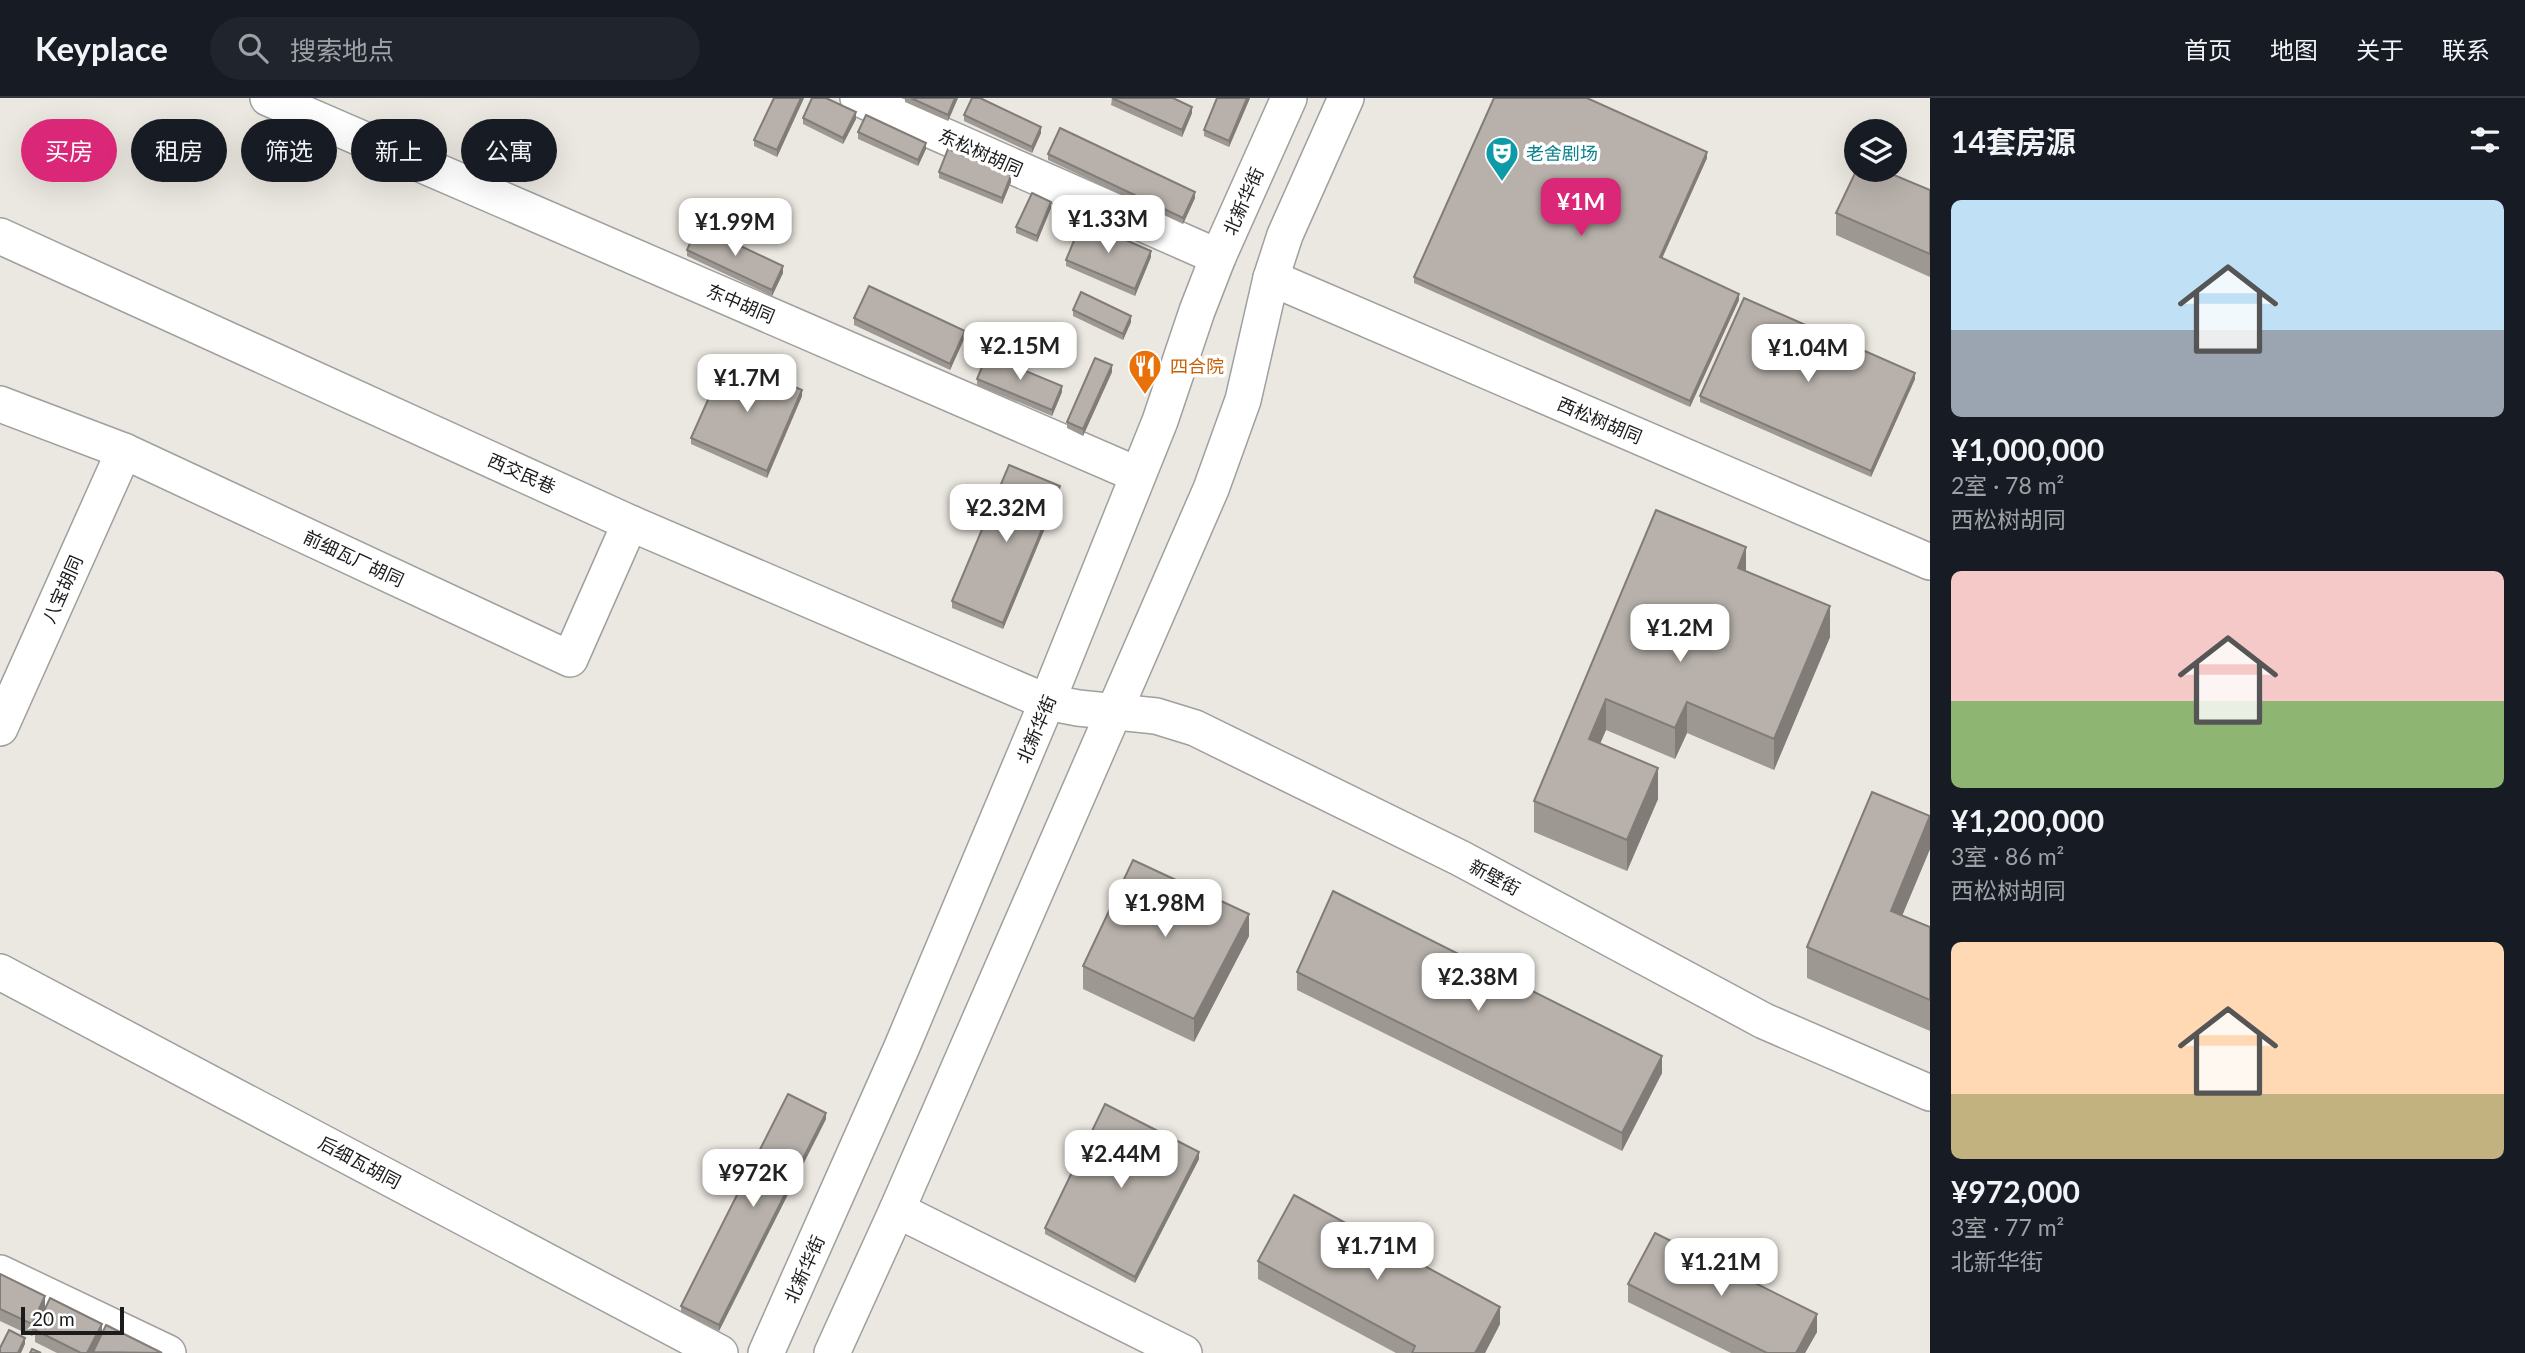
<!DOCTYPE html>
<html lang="zh">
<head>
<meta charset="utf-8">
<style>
  :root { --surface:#171b24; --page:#20242c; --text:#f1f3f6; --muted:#9ea1a6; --line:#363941; --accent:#db2777 }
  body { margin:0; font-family:Lato,"Noto Sans SC",sans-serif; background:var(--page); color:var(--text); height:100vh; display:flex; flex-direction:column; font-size:26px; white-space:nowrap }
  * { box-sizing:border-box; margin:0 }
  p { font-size:23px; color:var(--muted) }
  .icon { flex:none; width:38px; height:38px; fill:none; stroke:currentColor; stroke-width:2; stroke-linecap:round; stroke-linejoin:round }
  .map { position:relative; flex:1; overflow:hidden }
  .drawer { display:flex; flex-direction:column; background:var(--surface); width:595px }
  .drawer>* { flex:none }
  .banner { position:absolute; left:21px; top:21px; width:665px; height:63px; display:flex; gap:14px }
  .buttons { position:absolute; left:1844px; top:21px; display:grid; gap:14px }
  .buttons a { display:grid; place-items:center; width:63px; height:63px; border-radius:50%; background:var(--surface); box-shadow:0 7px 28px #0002; font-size:35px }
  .scale { position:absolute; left:21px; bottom:18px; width:103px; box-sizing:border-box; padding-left:7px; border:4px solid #1b1b1b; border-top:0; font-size:19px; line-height:24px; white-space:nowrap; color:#1b1b1b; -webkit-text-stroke:5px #fff; paint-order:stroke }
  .price { position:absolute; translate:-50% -60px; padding:0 16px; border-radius:14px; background:#fff; color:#222; font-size:23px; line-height:46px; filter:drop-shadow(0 2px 4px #0008) }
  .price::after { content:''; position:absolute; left:50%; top:42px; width:21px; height:16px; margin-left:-10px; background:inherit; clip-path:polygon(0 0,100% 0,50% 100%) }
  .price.selected { background:var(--accent); color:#fff }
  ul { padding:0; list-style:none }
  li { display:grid; align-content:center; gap:14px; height:371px; padding:0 21px }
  li span { display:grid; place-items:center; height:217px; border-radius:10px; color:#555 }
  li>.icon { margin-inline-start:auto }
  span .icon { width:126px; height:126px; fill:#fffc; stroke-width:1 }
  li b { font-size:30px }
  h2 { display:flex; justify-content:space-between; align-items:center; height:84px; padding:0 21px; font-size:30px }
  .chip { padding:0 24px; border-radius:32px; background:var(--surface); box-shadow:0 7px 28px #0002; font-size:24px; line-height:63px }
  .chip.selected { background:var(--accent); color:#fff }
  header { display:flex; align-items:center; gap:42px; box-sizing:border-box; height:98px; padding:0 35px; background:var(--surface); border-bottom:2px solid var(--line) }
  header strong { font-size:33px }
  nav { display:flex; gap:38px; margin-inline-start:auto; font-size:24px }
  .search { width:490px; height:63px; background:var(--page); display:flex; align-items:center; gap:18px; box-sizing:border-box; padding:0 24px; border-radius:38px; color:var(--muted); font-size:26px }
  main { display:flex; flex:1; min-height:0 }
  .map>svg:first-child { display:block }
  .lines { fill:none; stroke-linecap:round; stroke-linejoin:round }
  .minor-casing { stroke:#9f9f9f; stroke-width:38 }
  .minor { stroke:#fff; stroke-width:35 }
  .wall { fill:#9e9893 }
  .shaded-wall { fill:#817c78 }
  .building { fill:#b8b1ab; stroke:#817c78; stroke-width:2 }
  .labels { text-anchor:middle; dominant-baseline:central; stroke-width:7; stroke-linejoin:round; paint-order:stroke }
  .street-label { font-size:18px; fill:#1b1b1b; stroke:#fff }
  .culture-label { font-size:18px; fill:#0d838f; stroke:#fff; text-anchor:start }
  .food-label { font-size:18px; fill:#c56008; stroke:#fff; text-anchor:start }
</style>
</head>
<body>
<header>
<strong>Keyplace</strong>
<div class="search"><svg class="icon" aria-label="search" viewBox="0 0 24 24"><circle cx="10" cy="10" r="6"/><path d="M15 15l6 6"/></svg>搜索地点</div>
<nav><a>首页</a><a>地图</a><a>关于</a><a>联系</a></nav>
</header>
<main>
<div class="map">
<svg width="1930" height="1255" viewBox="0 0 1930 1255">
  <rect width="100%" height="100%" fill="#ebe8e1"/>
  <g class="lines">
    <defs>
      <g id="minor">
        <path d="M 268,0 L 1138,377"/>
        <path d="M 858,0 L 1218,159"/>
        <path d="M 0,138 L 630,425 L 1047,604 L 1078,610 L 1156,618 L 1195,630 L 1460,760 L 1764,923 L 1930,995"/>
        <path d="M 1271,180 L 1930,464"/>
        <path d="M 0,306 L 124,353 L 570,561 L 630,425"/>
        <path d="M 0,630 L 124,353"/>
        <path d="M 0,874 L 720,1255"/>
        <path d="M 897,1112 L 1184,1255"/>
        <path d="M 0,1175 L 168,1255"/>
        <path d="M 766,1255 L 901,951 L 1047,604 L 1160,323 L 1197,213 L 1218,159 L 1289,0"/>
        <path d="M 832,1255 L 897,1112 L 1211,391 L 1243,302 L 1271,180 L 1285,137 L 1346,0"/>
      </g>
    </defs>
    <!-- minor casing -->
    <use href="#minor" class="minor-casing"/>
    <!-- minor -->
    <use href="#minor" class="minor"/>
  </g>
  <!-- wall -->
  <g class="wall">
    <path d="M 804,0 L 777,59 L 754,48 L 754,42 Z"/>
    <path d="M 905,0 L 958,0 L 948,23 L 905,4 Z"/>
    <path d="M 1112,0 L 1192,15 L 1182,39 L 1111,7 Z"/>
    <path d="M 1217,0 L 1250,0 L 1229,49 L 1204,38 L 1204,32 Z"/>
    <path d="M 964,17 L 1041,35 L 1032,55 L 964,23 Z"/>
    <path d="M 803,20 L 856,21 L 843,46 L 803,26 Z"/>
    <path d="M 858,34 L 926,51 L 918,68 L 858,41 Z"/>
    <path d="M 1048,56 L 1195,100 L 1183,126 L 1048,62 Z"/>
    <path d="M 1707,60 L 1662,160 L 1739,202 L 1690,309 L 1414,185 L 1414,179 Z"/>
    <path d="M 939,74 L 1011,84 L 1002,106 L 939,80 Z"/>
    <path d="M 1930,92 L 1930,179 L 1836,137 L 1836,115 Z"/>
    <path d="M 1051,110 L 1037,144 L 1016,135 L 1016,129 Z"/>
    <path d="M 687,152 L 783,175 L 772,198 L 687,158 Z"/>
    <path d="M 1151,159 L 1135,198 L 1066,168 L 1066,162 Z"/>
    <path d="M 1073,212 L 1131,224 L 1123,242 L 1073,218 Z"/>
    <path d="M 854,220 L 965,239 L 950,272 L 854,227 Z"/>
    <path d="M 1112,274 L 1083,338 L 1067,330 L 1067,324 Z"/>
    <path d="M 977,281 L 1062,294 L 1052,318 L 977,287 Z"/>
    <path d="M 1915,281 L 1871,379 L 1700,304 L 1700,298 Z"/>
    <path d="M 802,298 L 767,380 L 691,346 L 691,340 Z"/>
    <path d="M 1060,394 L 1003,531 L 952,510 L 952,503 Z"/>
    <path d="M 1656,412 L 1746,473 L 1830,539 L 1774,672 L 1687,635 L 1675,661 L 1606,632 L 1600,645 L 1658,701 L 1627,773 L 1534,734 L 1534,703 Z"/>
    <path d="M 1930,718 L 1930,751 L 1902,818 L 1930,829 L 1930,933 L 1807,880 L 1807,849 Z"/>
    <path d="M 1249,838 L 1194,944 L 1083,891 L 1083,868 Z"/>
    <path d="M 1297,874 L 1662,975 L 1622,1053 L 1297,892 Z"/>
    <path d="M 826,1021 L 719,1233 L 681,1214 L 681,1208 Z"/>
    <path d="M 1199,1061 L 1135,1185 L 1045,1136 L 1045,1130 Z"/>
    <path d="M 1258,1163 L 1500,1226 L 1485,1255 L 1396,1255 L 1258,1181 Z"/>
    <path d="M 0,1176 L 45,1211 L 32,1238 L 0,1223 Z"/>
    <path d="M 1628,1186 L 1817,1234 L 1805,1255 L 1731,1255 L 1628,1204 Z"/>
    <path d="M 35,1232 L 102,1236 L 162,1255 L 57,1255 L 35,1244 Z"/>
  </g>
  <!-- shaded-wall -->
  <g class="shaded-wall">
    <path d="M 801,0 L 804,0 L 777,59 L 777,52 Z"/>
    <path d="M 955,0 L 958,0 L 948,23 L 948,17 Z"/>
    <path d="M 1247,0 L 1250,0 L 1229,49 L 1229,43 Z"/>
    <path d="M 1192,9 L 1192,15 L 1182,39 L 1182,32 Z"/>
    <path d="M 856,14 L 856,21 L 843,46 L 843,40 Z"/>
    <path d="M 1041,29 L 1041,35 L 1032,55 L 1032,49 Z"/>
    <path d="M 926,45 L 926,51 L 918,68 L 918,62 Z"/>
    <path d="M 1707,54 L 1707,60 L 1660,165 L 1660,159 Z"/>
    <path d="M 1011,77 L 1011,84 L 1002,106 L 1002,100 Z"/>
    <path d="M 1195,94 L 1195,100 L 1183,126 L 1183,120 Z"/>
    <path d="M 1051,104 L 1051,110 L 1037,144 L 1037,138 Z"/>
    <path d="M 1151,153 L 1151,159 L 1135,198 L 1135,191 Z"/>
    <path d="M 783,168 L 783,175 L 772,198 L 772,192 Z"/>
    <path d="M 1739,196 L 1739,202 L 1690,309 L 1690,303 Z"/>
    <path d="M 1131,218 L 1131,224 L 1123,242 L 1123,236 Z"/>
    <path d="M 965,233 L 965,239 L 950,272 L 950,266 Z"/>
    <path d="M 1112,267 L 1112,274 L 1083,338 L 1083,331 Z"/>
    <path d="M 1915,275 L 1915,281 L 1871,379 L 1871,373 Z"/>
    <path d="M 1062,288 L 1062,294 L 1052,318 L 1052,312 Z"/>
    <path d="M 802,292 L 802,298 L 767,380 L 767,373 Z"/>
    <path d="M 1060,388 L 1060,394 L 1003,531 L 1003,525 Z"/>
    <path d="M 1746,449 L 1746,480 L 1738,470 Z"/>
    <path d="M 1830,508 L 1830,539 L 1774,672 L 1774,641 Z"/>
    <path d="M 1606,601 L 1606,632 L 1589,672 L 1589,641 Z"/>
    <path d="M 1687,604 L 1687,635 L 1675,661 L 1675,630 Z"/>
    <path d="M 1658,670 L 1658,701 L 1627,773 L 1627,742 Z"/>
    <path d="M 1930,720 L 1930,751 L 1891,844 L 1891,813 Z"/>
    <path d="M 1249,816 L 1249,838 L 1194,944 L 1194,921 Z"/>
    <path d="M 1662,958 L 1662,975 L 1622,1053 L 1622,1035 Z"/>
    <path d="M 826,1015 L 826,1021 L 719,1233 L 719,1227 Z"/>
    <path d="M 1199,1054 L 1199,1061 L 1135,1185 L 1135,1179 Z"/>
    <path d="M 45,1198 L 45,1211 L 32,1238 L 32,1226 Z"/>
    <path d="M 1500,1209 L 1500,1226 L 1485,1255 L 1475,1255 Z"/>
    <path d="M 1817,1216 L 1817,1234 L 1805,1255 L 1796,1255 Z"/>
    <path d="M 102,1226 L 102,1238 L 93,1255 L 87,1255 Z"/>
    <path d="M 25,1240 L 25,1246 L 21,1255 L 18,1255 Z"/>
  </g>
  <!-- building -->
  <g class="building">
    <path d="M 774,0 L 801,0 L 777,52 L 754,42 Z"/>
    <path d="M 812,0 L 826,0 L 856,14 L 843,40 L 803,20 Z"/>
    <path d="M 911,0 L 955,0 L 948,17 Z"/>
    <path d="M 972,0 L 980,0 L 1041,29 L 1032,49 L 964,17 Z"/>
    <path d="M 1112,0 L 1173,0 L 1192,9 L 1182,32 Z"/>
    <path d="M 1217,0 L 1247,0 L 1229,43 L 1204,32 Z"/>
    <path d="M 1494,0 L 1587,0 L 1707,54 L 1660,159 L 1739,196 L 1690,303 L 1414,179 Z"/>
    <path d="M 866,17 L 926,45 L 918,62 L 858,34 Z"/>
    <path d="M 1060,30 L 1195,94 L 1183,120 L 1048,56 Z"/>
    <path d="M 948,51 L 1011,77 L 1002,100 L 939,74 Z"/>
    <path d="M 1857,71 L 1882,72 L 1930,92 L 1930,156 L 1836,115 Z"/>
    <path d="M 1032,95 L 1051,104 L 1037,138 L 1016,129 Z"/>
    <path d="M 1082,123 L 1151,153 L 1135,191 L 1066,162 Z"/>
    <path d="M 698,128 L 783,168 L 772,192 L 687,152 Z"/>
    <path d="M 869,188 L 965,233 L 950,266 L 854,220 Z"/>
    <path d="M 1081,194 L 1131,218 L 1123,236 L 1073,212 Z"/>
    <path d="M 1744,200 L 1915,275 L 1871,373 L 1700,298 Z"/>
    <path d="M 987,257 L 1062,288 L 1052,312 L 977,281 Z"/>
    <path d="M 727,259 L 802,292 L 767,373 L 691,340 Z"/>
    <path d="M 1095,260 L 1112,267 L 1083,331 L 1067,324 Z"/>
    <path d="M 1009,367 L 1060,388 L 1003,525 L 952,503 Z"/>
    <path d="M 1656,412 L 1746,449 L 1738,470 L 1830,508 L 1774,641 L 1687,604 L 1675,630 L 1606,601 L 1589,641 L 1658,670 L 1627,742 L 1534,703 Z"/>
    <path d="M 1872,694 L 1930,718 L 1891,813 L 1930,829 L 1930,902 L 1807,849 Z"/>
    <path d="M 1133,762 L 1249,816 L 1194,921 L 1083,868 Z"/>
    <path d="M 1333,793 L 1662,958 L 1622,1035 L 1297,874 Z"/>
    <path d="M 788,996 L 826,1015 L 719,1227 L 681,1208 Z"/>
    <path d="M 1105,1006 L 1199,1054 L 1135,1179 L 1045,1130 Z"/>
    <path d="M 1294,1097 L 1500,1209 L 1475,1255 L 1412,1255 L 1415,1248 L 1258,1163 Z"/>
    <path d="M 1655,1135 L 1817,1216 L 1796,1255 L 1767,1255 L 1628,1186 Z"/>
    <path d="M 0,1176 L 45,1198 L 32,1226 L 0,1211 Z"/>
    <path d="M 50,1200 L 102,1226 L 87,1255 L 81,1255 L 35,1232 Z"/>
    <path d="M 106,1227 L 162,1255 L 93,1254 Z"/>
    <path d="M 9,1232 L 25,1240 L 18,1255 L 0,1255 L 0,1250 Z"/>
    <path d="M 32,1251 L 41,1255 L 30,1255 Z"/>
  </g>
  <!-- icons -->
  <defs>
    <symbol id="theatre-pin" viewBox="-11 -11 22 30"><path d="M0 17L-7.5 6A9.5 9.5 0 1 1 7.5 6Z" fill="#0f9aa8" stroke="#fff"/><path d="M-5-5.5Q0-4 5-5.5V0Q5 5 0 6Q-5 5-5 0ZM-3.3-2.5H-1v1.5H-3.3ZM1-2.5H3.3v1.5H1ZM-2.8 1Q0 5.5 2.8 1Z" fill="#fff"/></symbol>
    <symbol id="restaurant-pin" viewBox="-11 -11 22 30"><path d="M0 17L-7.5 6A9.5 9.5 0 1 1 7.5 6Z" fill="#e8710a" stroke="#fff"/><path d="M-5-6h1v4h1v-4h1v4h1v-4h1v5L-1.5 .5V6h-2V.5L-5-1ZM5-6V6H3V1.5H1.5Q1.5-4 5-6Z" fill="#fff"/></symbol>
  </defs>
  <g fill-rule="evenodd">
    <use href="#theatre-pin" x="1483" y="36" width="38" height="52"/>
    <use href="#restaurant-pin" x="1126" y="249" width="38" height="52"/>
  </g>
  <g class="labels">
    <!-- street labels -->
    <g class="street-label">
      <text transform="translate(981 54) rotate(24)">东松树胡同</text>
      <text transform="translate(1243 103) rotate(-66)">北新华街</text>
      <text transform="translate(741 205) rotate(23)">东中胡同</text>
      <text transform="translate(1600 322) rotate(23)">西松树胡同</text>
      <text transform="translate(522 375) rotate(24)">西交民巷</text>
      <text transform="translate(354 460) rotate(25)">前细瓦厂胡同</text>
      <text transform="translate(62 491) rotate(-66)">八宝胡同</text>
      <text transform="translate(1036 631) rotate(-67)">北新华街</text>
      <text transform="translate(1495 779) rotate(28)">新壁街</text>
      <text transform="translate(360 1064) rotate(28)">后细瓦胡同</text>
      <text transform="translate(804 1171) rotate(-66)">北新华街</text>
    </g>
    <!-- culture labels -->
    <g class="culture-label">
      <text x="1526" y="55">老舍剧场</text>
    </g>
    <!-- food labels -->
    <g class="food-label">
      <text x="1170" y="268">四合院</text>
    </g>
  </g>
</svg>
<div class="buttons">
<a><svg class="icon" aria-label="layers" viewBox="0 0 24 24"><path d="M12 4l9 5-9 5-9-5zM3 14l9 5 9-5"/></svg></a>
</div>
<div class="scale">20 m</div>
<b class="price selected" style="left:1581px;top:140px">¥1M</b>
<b class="price" style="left:1108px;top:157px">¥1.33M</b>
<b class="price" style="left:735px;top:160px">¥1.99M</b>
<b class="price" style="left:1020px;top:284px">¥2.15M</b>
<b class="price" style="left:1808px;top:286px">¥1.04M</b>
<b class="price" style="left:747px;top:316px">¥1.7M</b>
<b class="price" style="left:1006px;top:446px">¥2.32M</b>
<b class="price" style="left:1680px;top:566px">¥1.2M</b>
<b class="price" style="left:1165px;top:841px">¥1.98M</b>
<b class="price" style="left:1478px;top:915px">¥2.38M</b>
<b class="price" style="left:1121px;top:1092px">¥2.44M</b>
<b class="price" style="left:753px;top:1111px">¥972K</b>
<b class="price" style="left:1377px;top:1184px">¥1.71M</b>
<b class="price" style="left:1721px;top:1200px">¥1.21M</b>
<div class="banner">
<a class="chip selected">买房</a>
<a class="chip">租房</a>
<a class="chip">筛选</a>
<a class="chip">新上</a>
<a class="chip">公寓</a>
</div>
</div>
<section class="drawer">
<h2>14套房源<svg class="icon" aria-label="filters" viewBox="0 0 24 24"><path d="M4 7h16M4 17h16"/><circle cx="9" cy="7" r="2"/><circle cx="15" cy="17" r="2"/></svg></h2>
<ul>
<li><span style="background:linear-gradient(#bfe0f5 60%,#9aa5b1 0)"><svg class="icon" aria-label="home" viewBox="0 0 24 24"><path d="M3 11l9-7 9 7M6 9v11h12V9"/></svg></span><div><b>¥1,000,000</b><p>2室 · 78 m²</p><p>西松树胡同</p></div></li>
<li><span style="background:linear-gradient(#f6c9c9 60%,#8fb573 0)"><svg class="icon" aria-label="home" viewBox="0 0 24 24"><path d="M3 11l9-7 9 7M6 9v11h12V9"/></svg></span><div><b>¥1,200,000</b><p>3室 · 86 m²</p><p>西松树胡同</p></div></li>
<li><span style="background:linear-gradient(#ffd9b3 70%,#c2b280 0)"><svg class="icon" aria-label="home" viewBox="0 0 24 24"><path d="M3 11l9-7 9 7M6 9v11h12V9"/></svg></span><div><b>¥972,000</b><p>3室 · 77 m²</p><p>北新华街</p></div></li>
</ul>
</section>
</main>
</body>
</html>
